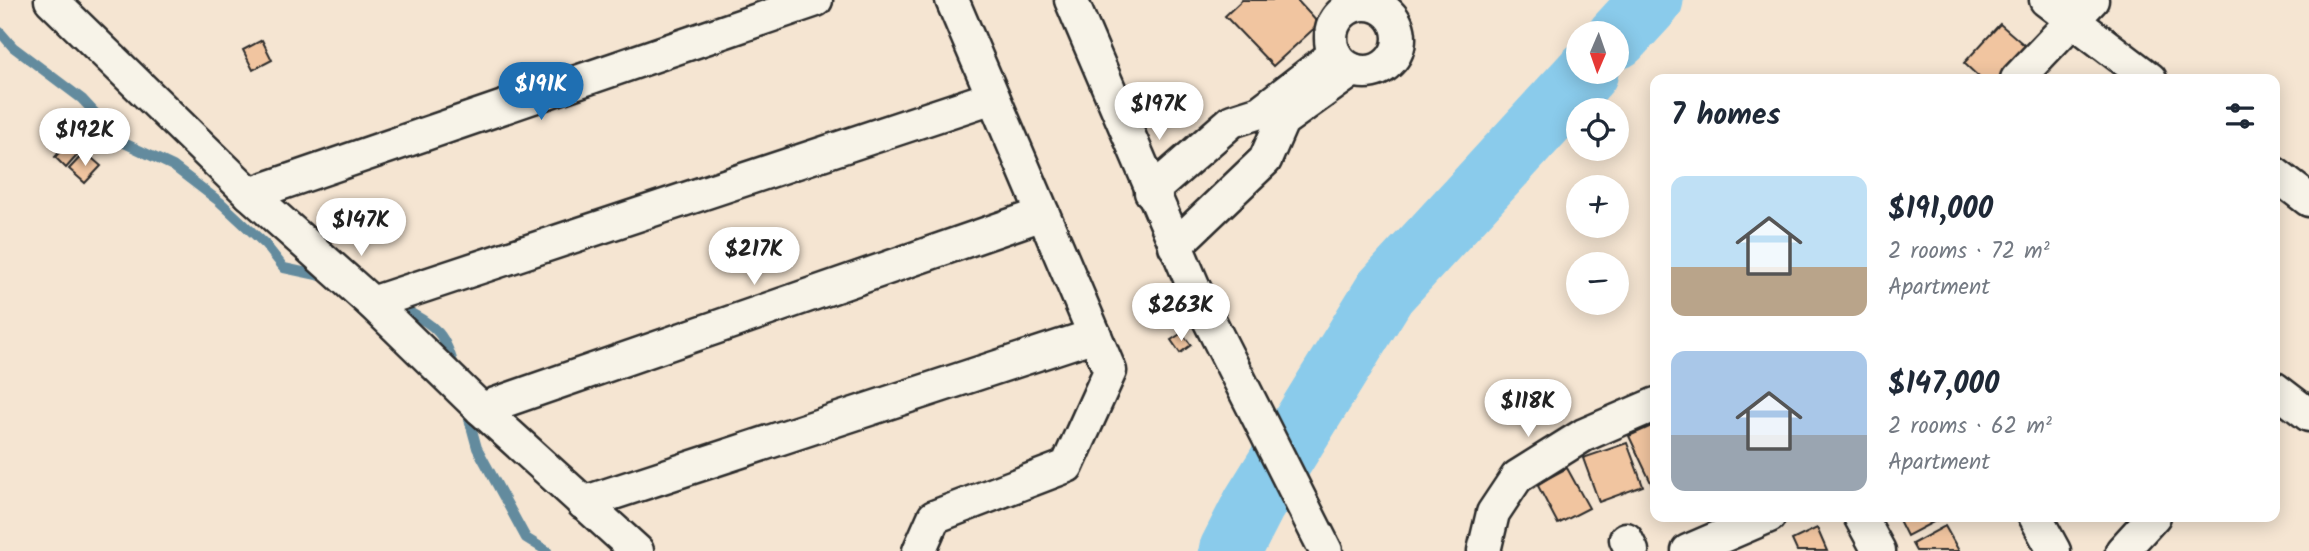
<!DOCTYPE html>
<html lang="en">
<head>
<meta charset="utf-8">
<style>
  :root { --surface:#fff; --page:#f6f6f7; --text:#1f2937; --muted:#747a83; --accent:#1f6fb2 }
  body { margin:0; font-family:Kalam,sans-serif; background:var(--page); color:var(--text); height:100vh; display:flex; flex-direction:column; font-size:26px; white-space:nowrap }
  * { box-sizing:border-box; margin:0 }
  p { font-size:23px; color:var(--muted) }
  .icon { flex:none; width:38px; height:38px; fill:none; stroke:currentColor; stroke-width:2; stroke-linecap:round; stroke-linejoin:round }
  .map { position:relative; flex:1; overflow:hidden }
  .details { position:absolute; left:1650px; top:74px; width:630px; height:448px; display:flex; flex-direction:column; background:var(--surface); border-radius:14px; box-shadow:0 4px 18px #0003 }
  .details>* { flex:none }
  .needle { width:46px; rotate:182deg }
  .controls { position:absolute; left:1566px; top:21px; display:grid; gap:14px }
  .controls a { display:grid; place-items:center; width:63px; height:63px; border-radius:50%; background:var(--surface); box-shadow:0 4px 18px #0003; font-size:35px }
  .price { position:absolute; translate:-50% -60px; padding:0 16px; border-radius:24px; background:#fff; color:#222; font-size:23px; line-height:46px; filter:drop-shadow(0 2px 4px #0008) }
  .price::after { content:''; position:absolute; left:50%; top:42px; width:21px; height:16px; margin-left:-10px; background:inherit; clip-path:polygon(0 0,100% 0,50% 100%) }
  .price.selected { background:var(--accent); color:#fff }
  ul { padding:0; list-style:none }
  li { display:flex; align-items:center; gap:21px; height:175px; padding:0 21px }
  li span { display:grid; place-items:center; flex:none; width:196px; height:140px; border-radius:14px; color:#555 }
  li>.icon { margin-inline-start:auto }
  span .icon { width:84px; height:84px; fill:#fffc; stroke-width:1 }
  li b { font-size:30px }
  h2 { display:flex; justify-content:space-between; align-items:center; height:84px; padding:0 21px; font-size:30px }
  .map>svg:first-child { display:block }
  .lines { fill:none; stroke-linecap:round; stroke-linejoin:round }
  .stream { stroke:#648b9e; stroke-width:10 }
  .river { stroke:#8acbeb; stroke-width:63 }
  .building { fill:#f1c5a0; stroke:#2b2b2b; stroke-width:2 }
  .minor-casing { stroke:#2b2b2b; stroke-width:37 }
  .minor { stroke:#f7f3e8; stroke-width:32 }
</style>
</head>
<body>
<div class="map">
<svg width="2309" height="551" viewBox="0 0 2309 551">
  <rect width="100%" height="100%" fill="#f5e5d2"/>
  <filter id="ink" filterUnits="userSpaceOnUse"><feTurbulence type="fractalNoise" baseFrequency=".0143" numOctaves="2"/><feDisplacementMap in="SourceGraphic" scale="14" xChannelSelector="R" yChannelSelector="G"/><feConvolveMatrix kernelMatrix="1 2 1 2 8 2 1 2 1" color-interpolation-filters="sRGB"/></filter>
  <g filter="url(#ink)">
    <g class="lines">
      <!-- stream -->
      <g class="stream">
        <path d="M 0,32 L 13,47 L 82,99 L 122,142 L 173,166 L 220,202 L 265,244 L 284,268 L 331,278"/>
        <path d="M 393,303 C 433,326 444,326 456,373"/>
        <path d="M 466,408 L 477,448 L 526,538 L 547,551"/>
      </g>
      <!-- river -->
      <g class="river">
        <path d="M 1617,38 L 1652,0"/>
        <path d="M 1230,551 L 1254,504 L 1385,292 L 1587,72"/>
      </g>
    </g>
    <!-- building -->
    <g class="building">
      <path d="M 1242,0 L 1297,0 L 1319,24 L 1273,66 L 1225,16 Z"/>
      <path d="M 2000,24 L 2030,50 L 2004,79 L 1981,79 L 1964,63 Z"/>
      <path d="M 262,40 L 272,60 L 253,70 L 243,50 Z"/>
      <path d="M 70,141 L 81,151 L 66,168 L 55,157 Z"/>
      <path d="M 85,152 L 101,166 L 85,183 L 69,169 Z"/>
      <path d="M 1182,333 L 1191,345 L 1180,353 L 1171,340 Z"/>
      <path d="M 1656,424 L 1656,489 L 1654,489 L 1629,436 Z"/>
      <path d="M 1627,443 L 1643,486 L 1599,502 L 1583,458 Z"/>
      <path d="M 1567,468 L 1589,508 L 1558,524 L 1537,484 Z"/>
      <path d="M 1897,516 L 1940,516 L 1941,518 L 1907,536 Z"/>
      <path d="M 1945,526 L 1959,551 L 1916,551 L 1912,544 Z"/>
      <path d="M 1817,528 L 1827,551 L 1797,551 L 1792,540 Z"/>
    </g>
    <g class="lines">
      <defs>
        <g id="minor">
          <path d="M 51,0 L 250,194 L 372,303 L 481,409 L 637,551"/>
          <path d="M 1071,0 L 1201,304 L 1326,551"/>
          <path d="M 2046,0 L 2150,79"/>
          <circle cx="1365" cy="38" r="34"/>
          <path d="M 2017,79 L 2092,0"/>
          <path d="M 2275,174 L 2309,200"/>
          <path d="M 1151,192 L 1232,121 L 1260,112 L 1335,54"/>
          <path d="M 250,194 L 816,0"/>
          <path d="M 1175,246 L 1265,160 L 1282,121 L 1353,70"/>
          <path d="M 372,303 L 993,97"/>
          <path d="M 2275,389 L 2309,415"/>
          <path d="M 481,409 L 1043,214"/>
          <path d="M 583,503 L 1095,335"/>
          <path d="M 1860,516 L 1879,551"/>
          <path d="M 2035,516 L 2054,551"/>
          <path d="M 1626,539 L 1632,551"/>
          <path d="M 919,551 L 934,517 L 1067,466 L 1110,371 L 952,0"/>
          <path d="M 1484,551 L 1493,513 L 1517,477 L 1584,435 L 1656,404"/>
          <path d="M 1688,551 L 1769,516"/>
          <path d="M 2122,551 L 2154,516"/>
        </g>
      </defs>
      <!-- minor casing -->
      <use href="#minor" class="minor-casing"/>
      <!-- minor -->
      <use href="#minor" class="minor"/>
    </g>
  </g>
</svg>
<div class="controls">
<a><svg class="needle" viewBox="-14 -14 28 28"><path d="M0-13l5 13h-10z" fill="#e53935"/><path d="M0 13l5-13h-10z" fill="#747a83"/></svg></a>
<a><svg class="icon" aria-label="locate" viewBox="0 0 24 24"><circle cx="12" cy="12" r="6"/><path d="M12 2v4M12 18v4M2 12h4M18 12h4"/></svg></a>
<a>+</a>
<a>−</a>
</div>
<b class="price selected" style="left:541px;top:122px">$191K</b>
<b class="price" style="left:1159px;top:142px">$197K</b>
<b class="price" style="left:85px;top:168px">$192K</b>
<b class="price" style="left:361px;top:258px">$147K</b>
<b class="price" style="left:754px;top:287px">$217K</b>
<b class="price" style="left:1181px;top:343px">$263K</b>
<b class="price" style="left:1528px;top:439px">$118K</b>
<section class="details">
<h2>7 homes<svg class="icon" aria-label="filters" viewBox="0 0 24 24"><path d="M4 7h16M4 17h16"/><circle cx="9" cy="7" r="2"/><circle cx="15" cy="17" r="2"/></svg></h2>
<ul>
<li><span style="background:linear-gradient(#bfe0f5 65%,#b9a48a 0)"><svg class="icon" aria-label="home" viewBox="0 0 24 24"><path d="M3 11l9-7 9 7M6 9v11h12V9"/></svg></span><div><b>$191,000</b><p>2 rooms · 72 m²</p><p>Apartment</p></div></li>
<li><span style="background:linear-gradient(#a9c7e8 60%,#9aa5b1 0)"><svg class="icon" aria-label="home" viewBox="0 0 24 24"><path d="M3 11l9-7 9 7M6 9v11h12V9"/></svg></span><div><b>$147,000</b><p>2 rooms · 62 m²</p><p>Apartment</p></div></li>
</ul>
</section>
</div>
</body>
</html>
